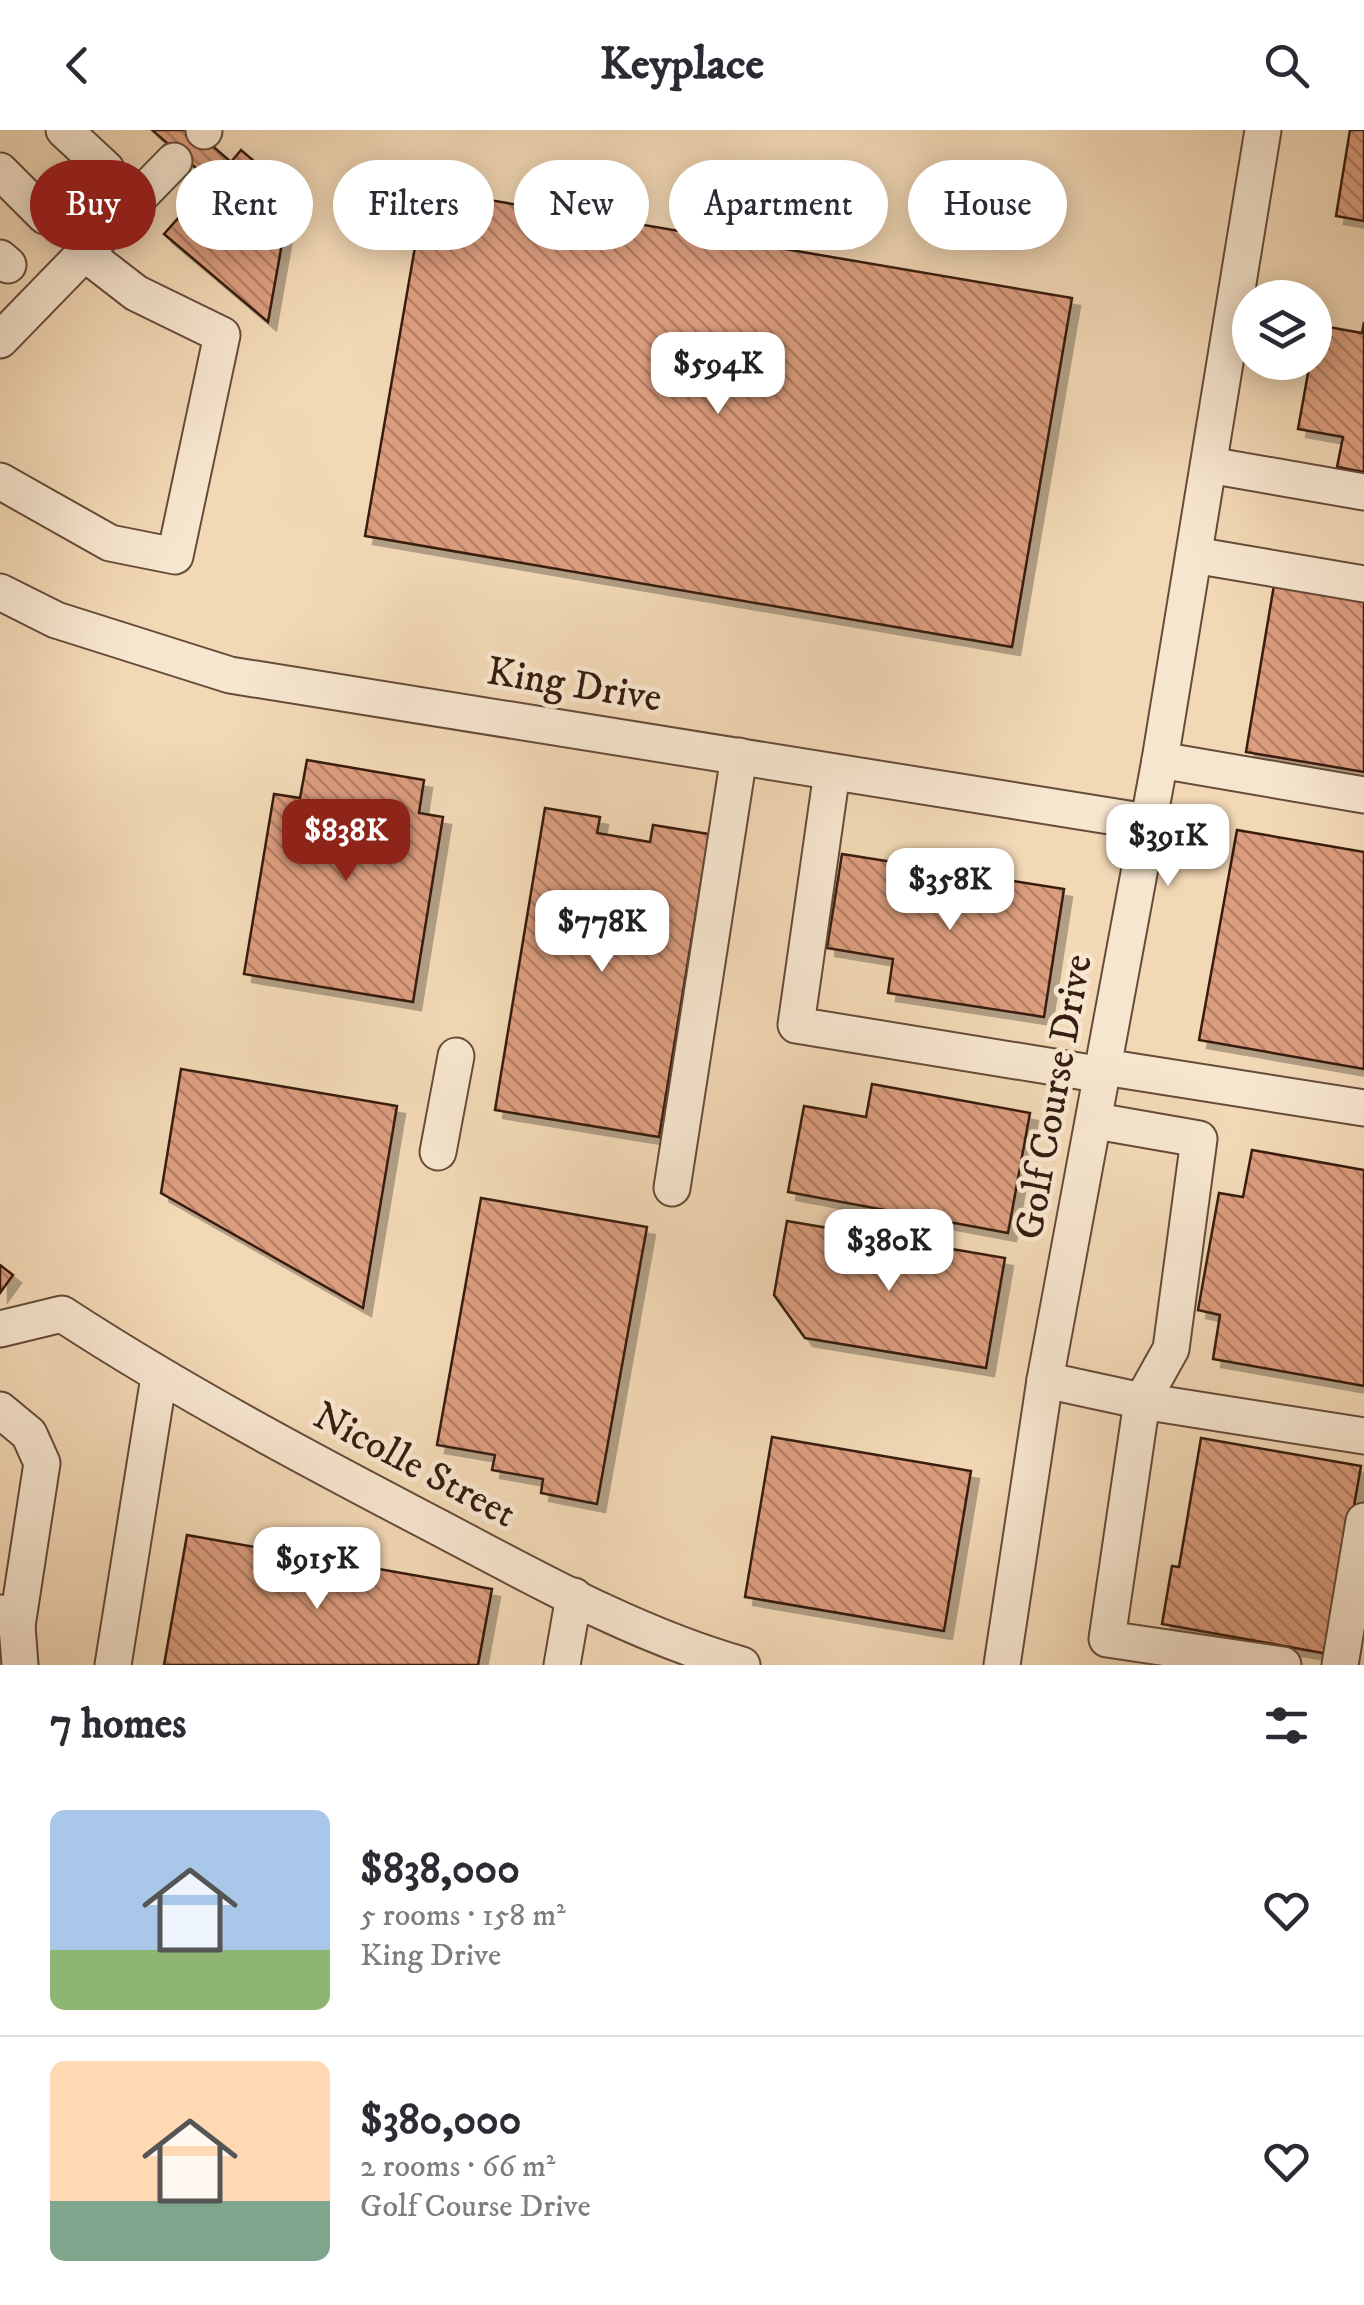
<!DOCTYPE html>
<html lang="en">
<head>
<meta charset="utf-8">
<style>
  :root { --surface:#fff; --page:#f7f7f7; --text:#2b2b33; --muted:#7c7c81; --line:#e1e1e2; --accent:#8f2418 }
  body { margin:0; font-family:"IM FELL DW Pica",serif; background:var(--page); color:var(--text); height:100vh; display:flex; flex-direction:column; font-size:38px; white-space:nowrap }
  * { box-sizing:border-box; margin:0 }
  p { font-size:32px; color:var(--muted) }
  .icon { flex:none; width:55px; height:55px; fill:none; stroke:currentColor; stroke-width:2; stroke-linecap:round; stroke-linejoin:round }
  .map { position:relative; height:1535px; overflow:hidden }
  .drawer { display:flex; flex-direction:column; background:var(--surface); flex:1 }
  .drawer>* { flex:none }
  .guide { position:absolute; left:30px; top:30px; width:1305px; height:90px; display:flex; gap:20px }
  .buttons { position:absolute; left:1232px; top:150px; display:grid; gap:20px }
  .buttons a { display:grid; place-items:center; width:100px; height:100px; border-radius:50%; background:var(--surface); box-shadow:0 5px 25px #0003; font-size:50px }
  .price { position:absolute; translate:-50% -85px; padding:0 22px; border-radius:20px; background:#fff; color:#222; font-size:32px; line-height:65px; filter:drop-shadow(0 2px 5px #0008) }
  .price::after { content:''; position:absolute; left:50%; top:60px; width:30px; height:22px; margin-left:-15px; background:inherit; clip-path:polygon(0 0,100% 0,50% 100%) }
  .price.on { background:var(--accent); color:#fff }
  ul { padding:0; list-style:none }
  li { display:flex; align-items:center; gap:30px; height:250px; padding:0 50px }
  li+li { border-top:2px solid var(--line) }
  li span { display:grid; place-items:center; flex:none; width:280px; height:200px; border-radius:15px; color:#555 }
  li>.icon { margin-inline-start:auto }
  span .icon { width:120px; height:120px; fill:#fffc; stroke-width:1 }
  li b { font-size:42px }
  h2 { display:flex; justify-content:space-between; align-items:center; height:120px; padding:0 50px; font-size:42px }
  .pill { padding:0 35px; border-radius:45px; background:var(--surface); box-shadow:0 5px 25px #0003; font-size:35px; line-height:90px }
  .pill.on { background:var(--accent); color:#fff }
  header { display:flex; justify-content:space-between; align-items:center; height:130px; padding:0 50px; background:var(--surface); font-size:45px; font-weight:700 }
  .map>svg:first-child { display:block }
  .building { fill:url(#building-back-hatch); stroke:#371c11; stroke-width:2.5; filter:url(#shadow) }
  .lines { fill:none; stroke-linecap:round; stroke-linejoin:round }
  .minor-casing { stroke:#664b3a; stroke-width:39 }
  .minor { stroke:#f7e6cf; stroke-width:35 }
  .labels { text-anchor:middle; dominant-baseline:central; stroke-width:9; stroke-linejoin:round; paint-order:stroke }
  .street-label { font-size:40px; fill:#371c11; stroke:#f7e6cf }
</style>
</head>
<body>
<header><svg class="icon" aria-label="back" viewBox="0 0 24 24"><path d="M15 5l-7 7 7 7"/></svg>Keyplace<svg class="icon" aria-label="search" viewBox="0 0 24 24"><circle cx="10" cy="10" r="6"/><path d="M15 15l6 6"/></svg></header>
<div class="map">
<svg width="1364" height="1535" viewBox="0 0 1364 1535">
  <defs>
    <pattern id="building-back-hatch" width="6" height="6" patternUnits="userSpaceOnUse" patternTransform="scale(2.5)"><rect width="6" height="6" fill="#dc9d7e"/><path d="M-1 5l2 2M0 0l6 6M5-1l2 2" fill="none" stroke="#b37f66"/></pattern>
    <filter id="shadow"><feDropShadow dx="8" dy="8" stdDeviation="0" flood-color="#0004"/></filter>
  </defs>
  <rect width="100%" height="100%" fill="#f2d8b5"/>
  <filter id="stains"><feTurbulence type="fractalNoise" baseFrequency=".002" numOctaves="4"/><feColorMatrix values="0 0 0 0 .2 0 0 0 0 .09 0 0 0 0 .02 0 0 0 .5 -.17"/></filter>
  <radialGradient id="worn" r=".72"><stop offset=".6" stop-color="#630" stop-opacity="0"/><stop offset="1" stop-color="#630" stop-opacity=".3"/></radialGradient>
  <!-- building -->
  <g class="building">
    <path d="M 152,0 L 194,0 L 231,32 L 241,20 L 291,63 L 268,192 L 164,104 L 211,51 Z"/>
    <path d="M 1350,0 L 1364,0 L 1364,91 L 1336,86 Z"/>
    <path d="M 425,59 L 542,79 L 544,67 L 599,76 L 597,87 L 1072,168 L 1012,517 L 365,406 Z"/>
    <path d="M 1364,192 L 1364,342 L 1337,337 L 1343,307 L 1298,299 L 1310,232 L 1315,232 L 1317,195 L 1362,203 Z"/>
    <path d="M 1274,455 L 1364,470 L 1364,642 L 1246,622 Z"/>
    <path d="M 307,630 L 424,650 L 419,683 L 443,687 L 413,872 L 244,844 L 274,664 L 300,668 Z"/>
    <path d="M 545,678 L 600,687 L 597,703 L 650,712 L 653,695 L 709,704 L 659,1007 L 495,980 Z"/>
    <path d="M 1237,700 L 1364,722 L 1364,939 L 1199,910 Z"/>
    <path d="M 842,724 L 1064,759 L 1044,887 L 888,863 L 893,829 L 827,818 Z"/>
    <path d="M 181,939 L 397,976 L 363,1178 L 161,1063 Z"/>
    <path d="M 872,954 L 1030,983 L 1008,1103 L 788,1062 L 804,976 L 866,987 Z"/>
    <path d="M 1252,1020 L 1364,1040 L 1364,1256 L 1213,1229 L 1220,1185 L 1198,1180 L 1219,1063 L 1243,1067 Z"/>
    <path d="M 481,1068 L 647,1097 L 597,1374 L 541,1363 L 543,1349 L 492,1340 L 495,1325 L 437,1315 Z"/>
    <path d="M 787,1091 L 1005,1128 L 986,1238 L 805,1208 L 774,1165 Z"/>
    <path d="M 0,1135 L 13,1145 L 0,1163 Z"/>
    <path d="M 772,1307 L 971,1341 L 944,1501 L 745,1467 Z"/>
    <path d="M 1201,1308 L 1361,1336 L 1328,1524 L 1162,1494 L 1172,1436 L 1179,1437 Z"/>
    <path d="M 187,1405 L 492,1459 L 478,1535 L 164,1535 Z"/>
  </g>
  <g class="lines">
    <defs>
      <g id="minor">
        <path d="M 64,0 L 106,39"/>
        <path d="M 204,1 L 204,0"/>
        <path d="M 0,41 L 45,86"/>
        <path d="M 0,128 L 8,135"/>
        <path d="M 0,210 L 174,31"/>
        <path d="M 1209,335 L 1364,362"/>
        <path d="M 0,351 L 110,413 L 175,426 L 222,205 L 136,163 L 83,122"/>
        <path d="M 1194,425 L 1364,454"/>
        <path d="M 0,462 L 56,490 L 230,545 L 1147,692"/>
        <path d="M 1160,630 L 1364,665"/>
        <path d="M 832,642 L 796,895 L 1103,945"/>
        <path d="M 1104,937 L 1364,978"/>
        <path d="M 438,1022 L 456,926"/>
        <path d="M 672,1058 L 739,626"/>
        <path d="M 0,1199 L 62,1184 C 183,1263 310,1330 438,1397 C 535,1448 636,1505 742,1535"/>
        <path d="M 1045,1250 L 1142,1271 L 1171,1219 L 1199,1009 L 1096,991"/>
        <path d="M 0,1280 L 29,1304 L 42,1333 L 17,1496"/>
        <path d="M 1,1483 L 17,1496 L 20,1535"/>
        <path d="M 113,1535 L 159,1247"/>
        <path d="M 562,1535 L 574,1466"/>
        <path d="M 1002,1535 L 1045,1250 L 1160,630 L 1263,0"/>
        <path d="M 1283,1535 L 1107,1509 L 1142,1271 L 1364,1306"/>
        <path d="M 1340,1535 L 1364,1391"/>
      </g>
    </defs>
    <!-- minor casing -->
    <use href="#minor" class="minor-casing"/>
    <!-- minor -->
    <use href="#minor" class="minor"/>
  </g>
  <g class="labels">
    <!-- street labels -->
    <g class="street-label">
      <text transform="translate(574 556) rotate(9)">King Drive</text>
      <text transform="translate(1055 967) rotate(-80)">Golf Course Drive</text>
      <text transform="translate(414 1336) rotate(28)">Nicolle Street</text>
    </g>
  </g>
  <rect width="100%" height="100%" filter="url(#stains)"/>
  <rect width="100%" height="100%" fill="url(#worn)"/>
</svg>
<div class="buttons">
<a><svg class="icon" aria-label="layers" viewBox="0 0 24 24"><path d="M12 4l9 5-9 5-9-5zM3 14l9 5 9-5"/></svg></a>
</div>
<b class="price" style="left:718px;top:287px">$594K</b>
<b class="price on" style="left:346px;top:754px">$838K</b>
<b class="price" style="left:1168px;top:759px">$391K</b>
<b class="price" style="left:950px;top:803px">$358K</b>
<b class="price" style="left:602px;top:845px">$778K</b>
<b class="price" style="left:889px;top:1164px">$380K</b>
<b class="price" style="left:317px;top:1482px">$915K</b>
<div class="guide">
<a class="pill on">Buy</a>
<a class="pill">Rent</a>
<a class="pill">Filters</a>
<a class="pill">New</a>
<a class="pill">Apartment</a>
<a class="pill">House</a>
</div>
</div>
<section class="drawer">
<h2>7 homes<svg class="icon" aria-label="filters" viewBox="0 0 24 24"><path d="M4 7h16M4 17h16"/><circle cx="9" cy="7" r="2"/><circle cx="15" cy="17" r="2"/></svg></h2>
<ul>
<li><span style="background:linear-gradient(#a9c7e8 70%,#8fb573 0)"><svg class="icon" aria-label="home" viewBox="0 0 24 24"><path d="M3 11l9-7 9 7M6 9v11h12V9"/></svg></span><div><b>$838,000</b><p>5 rooms · 158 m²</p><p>King Drive</p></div><svg class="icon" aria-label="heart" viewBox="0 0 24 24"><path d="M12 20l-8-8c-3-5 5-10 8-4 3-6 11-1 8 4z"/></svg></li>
<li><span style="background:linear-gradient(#ffd9b3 70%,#7fa58c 0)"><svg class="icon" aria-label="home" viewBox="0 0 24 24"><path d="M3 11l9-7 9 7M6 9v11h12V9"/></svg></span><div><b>$380,000</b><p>2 rooms · 66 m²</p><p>Golf Course Drive</p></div><svg class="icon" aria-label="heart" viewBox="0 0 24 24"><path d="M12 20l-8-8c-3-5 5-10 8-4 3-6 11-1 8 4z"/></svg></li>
</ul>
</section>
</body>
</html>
